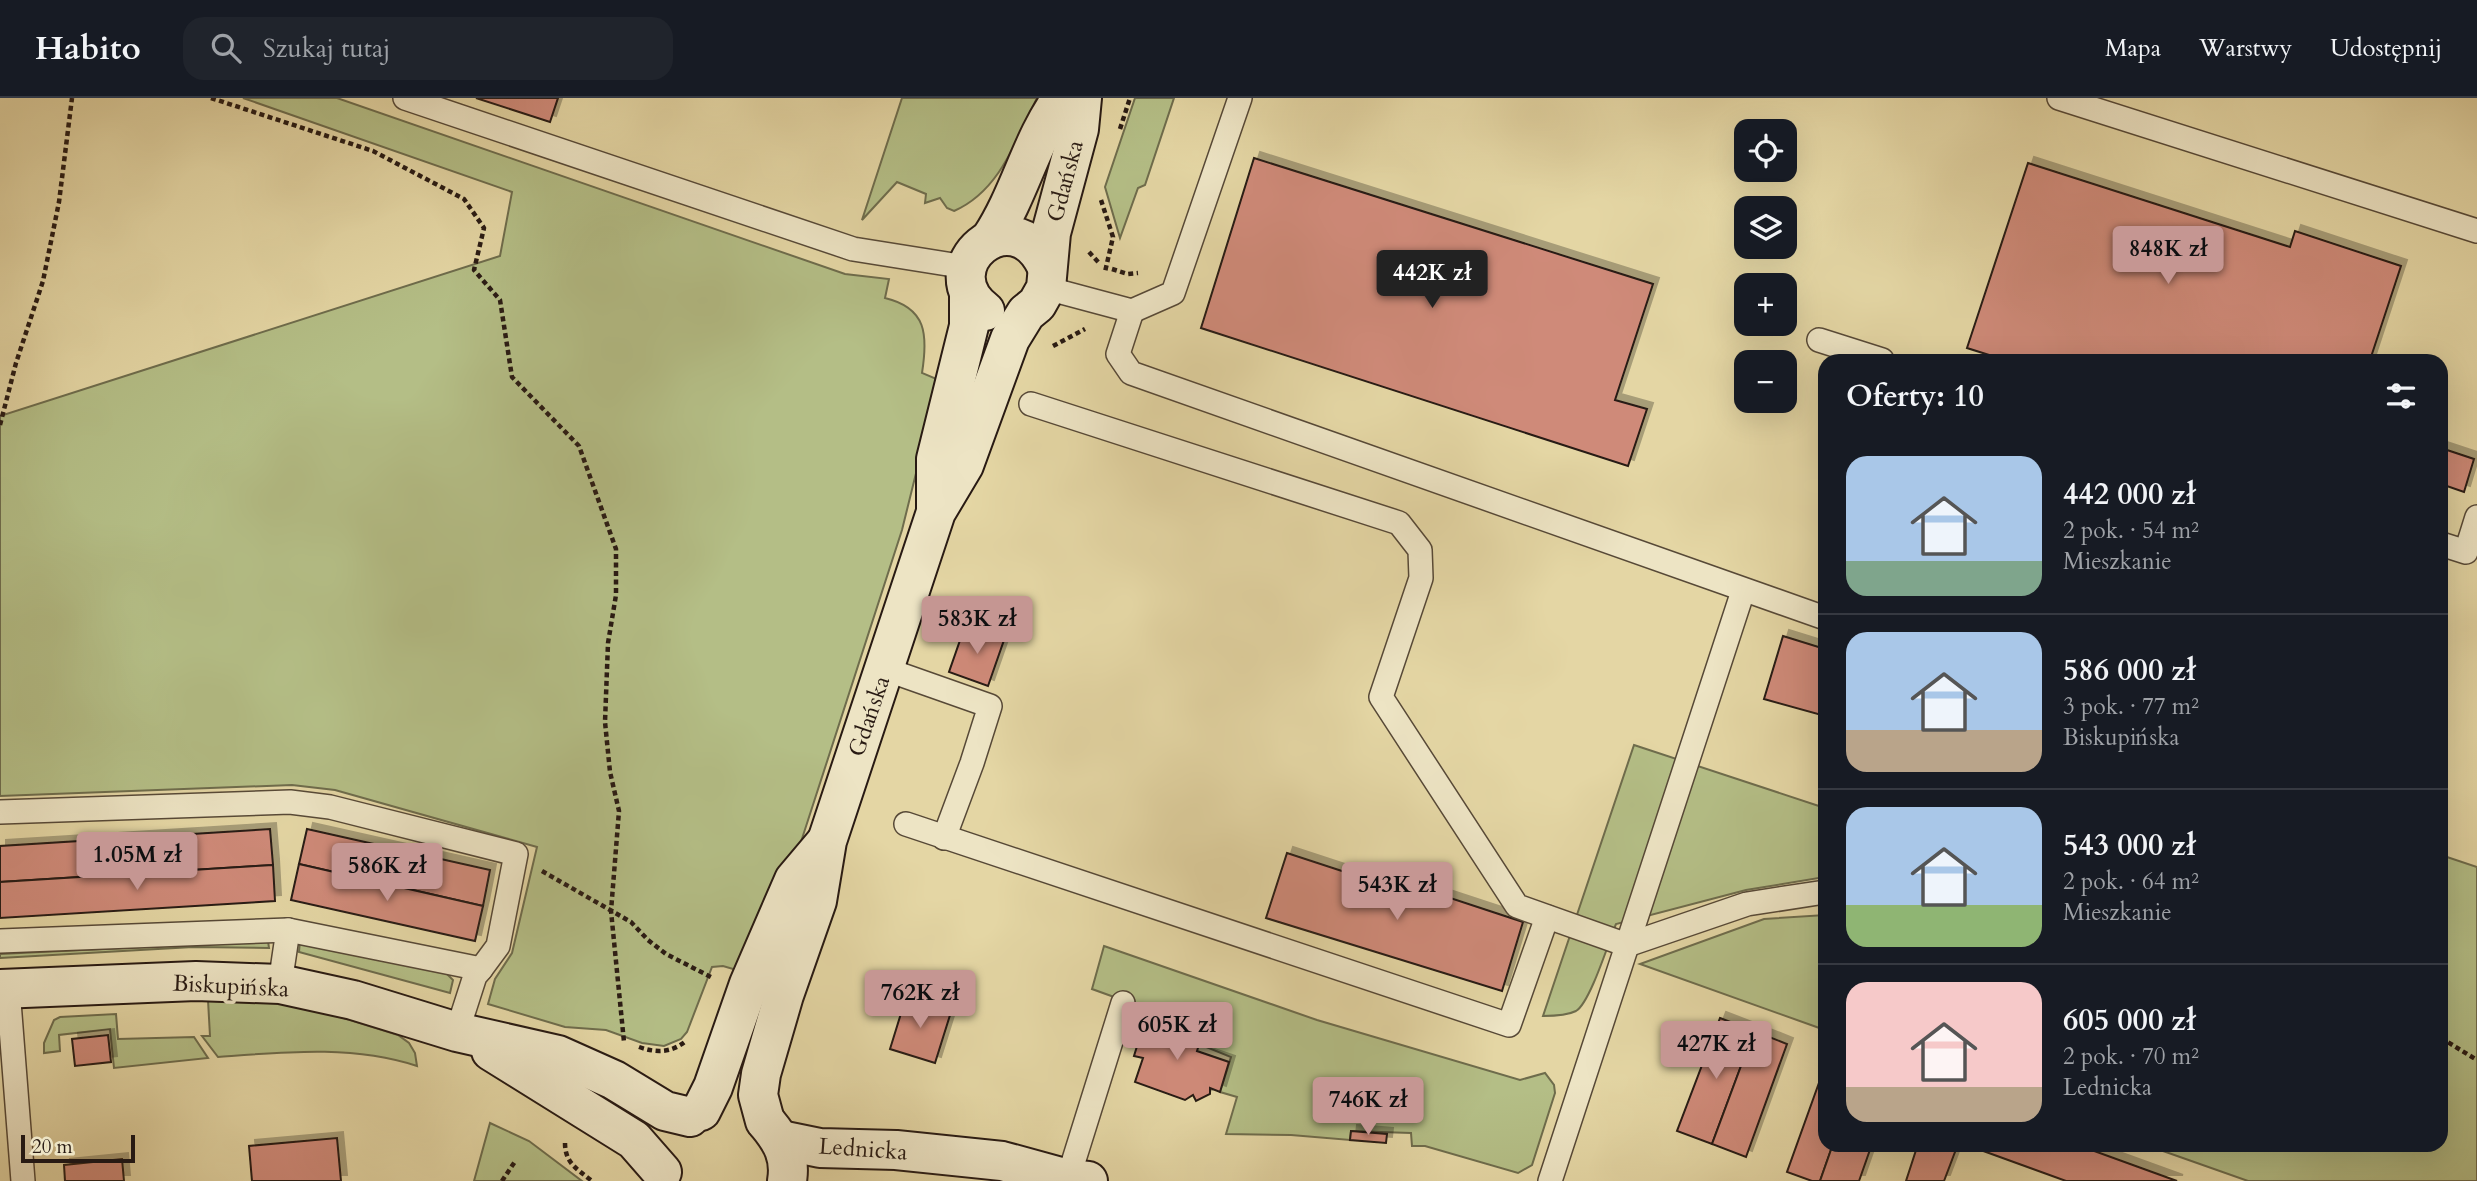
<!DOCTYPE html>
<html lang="pl">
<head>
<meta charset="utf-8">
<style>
  :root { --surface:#171b24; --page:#20242c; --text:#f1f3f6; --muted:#9ea1a6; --line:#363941; --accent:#c59692 }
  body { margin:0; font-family:Cardo,serif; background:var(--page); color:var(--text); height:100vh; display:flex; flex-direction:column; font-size:26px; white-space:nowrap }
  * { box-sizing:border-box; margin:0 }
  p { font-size:23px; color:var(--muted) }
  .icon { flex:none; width:38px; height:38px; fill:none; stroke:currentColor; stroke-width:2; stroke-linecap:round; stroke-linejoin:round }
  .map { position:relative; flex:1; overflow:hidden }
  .side { position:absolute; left:1818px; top:256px; width:630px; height:798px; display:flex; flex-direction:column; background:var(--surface); border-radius:21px; box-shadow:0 7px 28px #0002 }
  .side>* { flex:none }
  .tools { position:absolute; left:1734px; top:21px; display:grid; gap:14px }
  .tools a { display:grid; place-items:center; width:63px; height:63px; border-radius:14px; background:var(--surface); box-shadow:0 7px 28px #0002; font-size:35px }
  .scale { position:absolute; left:21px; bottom:18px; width:114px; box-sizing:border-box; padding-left:7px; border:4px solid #281a13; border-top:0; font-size:19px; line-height:24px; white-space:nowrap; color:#281a13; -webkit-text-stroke:5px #ede4c4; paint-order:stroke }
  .price { position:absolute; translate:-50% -60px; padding:0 16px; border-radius:7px; background:var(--accent); color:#111; font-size:23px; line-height:46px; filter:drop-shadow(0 2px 4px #0008) }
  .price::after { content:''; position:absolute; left:50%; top:42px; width:21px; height:16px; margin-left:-10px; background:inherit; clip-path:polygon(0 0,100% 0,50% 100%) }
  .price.selected { background:#222; color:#fff }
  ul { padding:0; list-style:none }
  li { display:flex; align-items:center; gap:21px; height:175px; padding:0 28px }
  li+li { border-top:2px solid var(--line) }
  li span { display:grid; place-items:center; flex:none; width:196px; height:140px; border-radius:21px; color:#555 }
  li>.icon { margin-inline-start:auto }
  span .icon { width:84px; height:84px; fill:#fffc; stroke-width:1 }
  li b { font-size:30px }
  h2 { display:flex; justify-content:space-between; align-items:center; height:84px; padding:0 28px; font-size:30px }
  header { display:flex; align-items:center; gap:42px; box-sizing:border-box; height:98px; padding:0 35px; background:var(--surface); border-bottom:2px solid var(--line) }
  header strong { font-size:33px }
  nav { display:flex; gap:38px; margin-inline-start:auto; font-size:24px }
  .search { width:490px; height:63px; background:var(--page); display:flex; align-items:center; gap:18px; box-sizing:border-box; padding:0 24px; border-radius:21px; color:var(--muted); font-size:26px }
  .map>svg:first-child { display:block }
  .green { fill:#b4be86; stroke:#6e6c4c; stroke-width:2 }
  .building { fill:#cf8a79; stroke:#281a13; stroke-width:2; filter:url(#shadow) }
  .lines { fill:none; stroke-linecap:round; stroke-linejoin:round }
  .lane-casing { stroke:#574937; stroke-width:26 }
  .secondary-casing { stroke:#281a13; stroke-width:42 }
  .path { stroke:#281a13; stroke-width:4.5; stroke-dasharray:5 3.5; stroke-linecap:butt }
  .lane { stroke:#ede4c4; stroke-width:23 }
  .secondary { stroke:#ede4c4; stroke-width:38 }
  .labels { text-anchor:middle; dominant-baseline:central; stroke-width:7; stroke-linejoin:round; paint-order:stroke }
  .street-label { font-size:23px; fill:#281a13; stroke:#ede4c4 }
</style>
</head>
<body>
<header>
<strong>Habito</strong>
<div class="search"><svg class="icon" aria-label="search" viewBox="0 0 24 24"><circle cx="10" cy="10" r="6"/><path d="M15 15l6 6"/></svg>Szukaj tutaj</div>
<nav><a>Mapa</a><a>Warstwy</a><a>Udostępnij</a></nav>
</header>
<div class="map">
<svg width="2477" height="1083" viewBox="0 0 2477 1083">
  <defs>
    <filter id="shadow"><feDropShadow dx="6" dy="-6" stdDeviation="0" flood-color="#0004"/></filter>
  </defs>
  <rect width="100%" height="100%" fill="#e4d6a4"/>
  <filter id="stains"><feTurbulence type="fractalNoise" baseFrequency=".00286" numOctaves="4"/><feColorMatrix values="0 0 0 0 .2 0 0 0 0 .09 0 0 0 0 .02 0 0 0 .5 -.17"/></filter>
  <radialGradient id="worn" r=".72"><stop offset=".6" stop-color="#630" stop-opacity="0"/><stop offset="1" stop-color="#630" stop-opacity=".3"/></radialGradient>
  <!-- green -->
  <g class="green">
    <path d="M 243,0 L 337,0 L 845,176 L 889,181 L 885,200 C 927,210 928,237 922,275 L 939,282 L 902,432 L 799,750 L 740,873 L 723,868 L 712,869 L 687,934 L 681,941 L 664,948 L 642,945 L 606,932 L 565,929 L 488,906 L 495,881 L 512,855 L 537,749 L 335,692 L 292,687 L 0,698 L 0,318 L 500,158 L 512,94 Z"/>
    <path d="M 902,0 L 1037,0 C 1016,42 1000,93 954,113 L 947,110 L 940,100 L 925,105 L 926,96 L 897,84 L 862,122 Z"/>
    <path d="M 1135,0 L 1174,0 L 1145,87 L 1138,90 L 1120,140 L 1105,89 Z"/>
    <path d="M 1634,647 L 1825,710 L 1825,779 L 1746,792 L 1616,826 C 1609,843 1590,905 1576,913 C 1566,918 1553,918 1543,918 Z"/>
    <path d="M 2441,757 L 2477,769 L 2477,1083 L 2248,1083 L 2146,1047 L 2441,1046 Z"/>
    <path d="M 1825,817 L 1825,932 L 1640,866 L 1764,821 Z"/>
    <path d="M 300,842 L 446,875 L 453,882 L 450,895 L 299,854 Z"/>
    <path d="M 268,843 L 269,850 L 193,849 L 0,860 L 0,856 Z"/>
    <path d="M 1104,848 L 1317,922 L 1520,982 L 1545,975 L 1554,987 L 1555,995 L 1532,1067 L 1518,1075 L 1425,1048 L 1412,1048 L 1411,1035 L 1351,1033 L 1350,1042 L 1291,1037 L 1226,1036 L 1237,999 L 1220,994 L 1231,959 L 1206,949 L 1211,934 L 1092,891 Z"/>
    <path d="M 208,902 L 277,905 L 337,918 L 398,937 L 409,945 L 415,955 L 417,968 C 352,947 285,954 218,959 L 202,938 L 210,938 Z"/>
    <path d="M 116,916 L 118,941 L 194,939 L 208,960 L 114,970 L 110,931 L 59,937 L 60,953 L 44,955 L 44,945 L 54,922 L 60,919 Z"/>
    <path d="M 490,1025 L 529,1043 L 582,1083 L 474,1083 Z"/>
  </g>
  <!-- building -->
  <g class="building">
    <path d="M 476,0 L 558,0 L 550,24 Z"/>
    <path d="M 1254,60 L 1653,186 L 1615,302 L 1647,311 L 1628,368 L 1201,230 Z"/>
    <path d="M 2028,65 L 2290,149 L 2295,133 L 2401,168 L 2370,262 L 2005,262 L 1967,250 Z"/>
    <path d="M 2441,350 L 2474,361 L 2464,394 L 2441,386 Z"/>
    <path d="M 965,528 L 1004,542 L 988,588 L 949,574 Z"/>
    <path d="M 1783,538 L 1825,551 L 1825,618 L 1764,601 Z"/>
    <path d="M 270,731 L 273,767 L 0,784 L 0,748 Z"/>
    <path d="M 307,731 L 490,772 L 483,808 L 299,766 Z"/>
    <path d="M 1287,755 L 1415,797 L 1417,789 L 1523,824 L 1502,893 L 1266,820 Z"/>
    <path d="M 299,766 L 483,808 L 475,843 L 291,802 Z"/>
    <path d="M 273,767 L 275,803 L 0,820 L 0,784 Z"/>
    <path d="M 907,896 L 923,901 L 922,905 L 951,914 L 935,965 L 890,951 Z"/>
    <path d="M 1146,919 L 1202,937 L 1197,953 L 1229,964 L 1220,994 L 1210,990 L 1210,996 L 1196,1003 L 1193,997 L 1185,1002 L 1135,984 L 1143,960 L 1134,958 Z"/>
    <path d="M 1720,920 L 1754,933 L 1712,1046 L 1677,1033 Z"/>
    <path d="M 1754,933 L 1787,946 L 1746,1059 L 1712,1046 Z"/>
    <path d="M 108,937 L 111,964 L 75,968 L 72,941 Z"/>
    <path d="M 1825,968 L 1825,1046 L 1833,1046 L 1820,1083 L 1812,1083 L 1787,1074 Z"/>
    <path d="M 1351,1033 L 1387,1036 L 1386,1045 L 1350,1042 Z"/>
    <path d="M 337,1040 L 341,1083 L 252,1083 L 249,1048 Z"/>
    <path d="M 1833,1046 L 1872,1046 L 1859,1083 L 1820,1083 Z"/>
    <path d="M 1918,1046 L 1958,1046 L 1944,1083 L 1906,1083 Z"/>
    <path d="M 1964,1046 L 2075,1046 L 2177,1083 L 2066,1083 Z"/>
    <path d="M 122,1061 L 124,1083 L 65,1083 L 64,1067 Z"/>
  </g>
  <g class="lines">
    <defs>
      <g id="lane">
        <path d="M 405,0 L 853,151 L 966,169"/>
        <path d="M 2059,0 L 2477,133"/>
        <path d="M 1046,190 L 1132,213 L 1173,195 L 1240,0"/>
        <path d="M 1132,213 L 1118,256 L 1131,275 L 1825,520"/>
        <path d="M 1819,242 L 1882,262"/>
        <path d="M 1031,306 L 1399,425 L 1420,452 L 1421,480 L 1381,599 L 1517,808 L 1627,847 L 1747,806 L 1825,794"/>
        <path d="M 2441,446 L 2466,454 L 2477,419"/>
        <path d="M 885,571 L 990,608 L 972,665 L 944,740"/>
        <path d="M 0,714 L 290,704 L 330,709 L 516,756 L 498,848 L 481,871"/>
        <path d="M 906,726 L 1509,927 L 1547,819"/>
        <path d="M 0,843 L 288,832 L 481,871 L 475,878 L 457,934"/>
        <path d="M 280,886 L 288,832"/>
        <path d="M 8,891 L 23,1083"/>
        <path d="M 1068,1081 L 1123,905"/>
        <path d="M 1550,1083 L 1743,493"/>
      </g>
      <g id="secondary">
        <path d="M 991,140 C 1020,96 1031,42 1062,0"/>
        <path d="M 985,213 C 928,170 1012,97 1046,167"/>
        <path d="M 936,412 L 936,361 L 969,228 L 969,195"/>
        <path d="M 0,891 L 196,883 L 280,886 L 353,902 L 457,934 L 558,957 L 614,982 L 665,1013 L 690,1019"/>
        <path d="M 491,953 L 634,1042 L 662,1074"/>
        <path d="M 701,1013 L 713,989 L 749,886 L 794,782 L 826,744"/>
        <path d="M 765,1023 L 758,997 L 761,976 L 784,897 L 817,803 L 827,743 L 936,414 L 964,367 L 1010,241 L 1026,215 L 1037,206 L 1046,190 L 1051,135 L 1079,31 L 1082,0"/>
        <path d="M 767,1025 C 782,1043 791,1059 787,1083"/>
        <path d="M 781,1042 L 820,1050 L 896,1052 L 1002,1063 L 1068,1081 L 1088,1083"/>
      </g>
    </defs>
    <!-- lane casing -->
    <use href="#lane" class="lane-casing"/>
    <!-- secondary casing -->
    <use href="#secondary" class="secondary-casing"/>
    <!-- path -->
    <g class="path">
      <path d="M 211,0 L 373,53 L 464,101 L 484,130 L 474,172 L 500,202 L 512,279 L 579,348 L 616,451 L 616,497 L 608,545 L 605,624 L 610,674 L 619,713 L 611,813 L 624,944"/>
      <path d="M 1120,31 L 1130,0"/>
      <path d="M 1101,102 L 1113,139 L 1105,174"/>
      <path d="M 1089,154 L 1100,166"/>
      <path d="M 1112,171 L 1128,176 L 1138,175"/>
      <path d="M 1053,248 L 1085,231"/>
      <path d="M 0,327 L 16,265 L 43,183 L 59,104 L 72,0"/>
      <path d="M 542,773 L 631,824 L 648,842 L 666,856 L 711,879"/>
      <path d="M 2441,940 L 2477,962"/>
      <path d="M 639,949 C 656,955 671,955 686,943"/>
      <path d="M 565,1045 C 565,1065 577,1071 592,1083"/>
      <path d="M 502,1083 L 516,1062"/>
    </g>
    <!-- lane -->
    <use href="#lane" class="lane"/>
    <!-- secondary -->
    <use href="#secondary" class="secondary"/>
  </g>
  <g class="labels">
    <!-- street labels -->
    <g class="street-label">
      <text transform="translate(1065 83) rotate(-75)">Gdańska</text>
      <text transform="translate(869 618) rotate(-71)">Gdańska</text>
      <text transform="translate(231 888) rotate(3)">Biskupińska</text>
      <text transform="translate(863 1051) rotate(4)">Lednicka</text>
    </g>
  </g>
  <rect width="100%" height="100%" filter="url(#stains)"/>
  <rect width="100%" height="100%" fill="url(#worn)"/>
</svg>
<div class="tools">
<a><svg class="icon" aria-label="locate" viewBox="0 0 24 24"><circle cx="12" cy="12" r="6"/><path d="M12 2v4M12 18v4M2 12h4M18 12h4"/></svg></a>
<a><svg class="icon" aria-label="layers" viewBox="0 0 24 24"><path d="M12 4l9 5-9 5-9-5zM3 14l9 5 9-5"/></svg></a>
<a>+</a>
<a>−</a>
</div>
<div class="scale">20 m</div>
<b class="price" style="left:2168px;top:188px">848K zł</b>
<b class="price selected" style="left:1432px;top:212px">442K zł</b>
<b class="price" style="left:977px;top:558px">583K zł</b>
<b class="price" style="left:137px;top:794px">1.05M zł</b>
<b class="price" style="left:387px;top:805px">586K zł</b>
<b class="price" style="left:1397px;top:824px">543K zł</b>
<b class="price" style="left:920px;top:932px">762K zł</b>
<b class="price" style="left:1177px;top:964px">605K zł</b>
<b class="price" style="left:1716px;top:983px">427K zł</b>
<b class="price" style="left:1368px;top:1039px">746K zł</b>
<section class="side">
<h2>Oferty: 10<svg class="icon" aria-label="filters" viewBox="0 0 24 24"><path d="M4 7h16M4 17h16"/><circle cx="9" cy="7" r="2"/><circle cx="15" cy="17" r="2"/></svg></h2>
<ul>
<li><span style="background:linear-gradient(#a9c7e8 75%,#7fa58c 0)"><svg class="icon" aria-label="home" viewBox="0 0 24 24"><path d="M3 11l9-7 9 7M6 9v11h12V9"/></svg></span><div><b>442 000 zł</b><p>2 pok. · 54 m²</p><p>Mieszkanie</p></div></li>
<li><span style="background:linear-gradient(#a9c7e8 70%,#b9a48a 0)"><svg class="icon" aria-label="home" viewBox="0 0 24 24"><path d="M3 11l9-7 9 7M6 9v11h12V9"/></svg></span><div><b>586 000 zł</b><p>3 pok. · 77 m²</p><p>Biskupińska</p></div></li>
<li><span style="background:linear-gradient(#a9c7e8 70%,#8fb573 0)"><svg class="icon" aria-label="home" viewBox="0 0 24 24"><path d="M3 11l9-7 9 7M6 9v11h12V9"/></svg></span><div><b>543 000 zł</b><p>2 pok. · 64 m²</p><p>Mieszkanie</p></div></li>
<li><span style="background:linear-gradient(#f6c9c9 75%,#b9a48a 0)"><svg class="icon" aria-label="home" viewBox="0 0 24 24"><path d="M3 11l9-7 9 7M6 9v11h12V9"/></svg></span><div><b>605 000 zł</b><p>2 pok. · 70 m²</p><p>Lednicka</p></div></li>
</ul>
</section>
</div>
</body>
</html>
